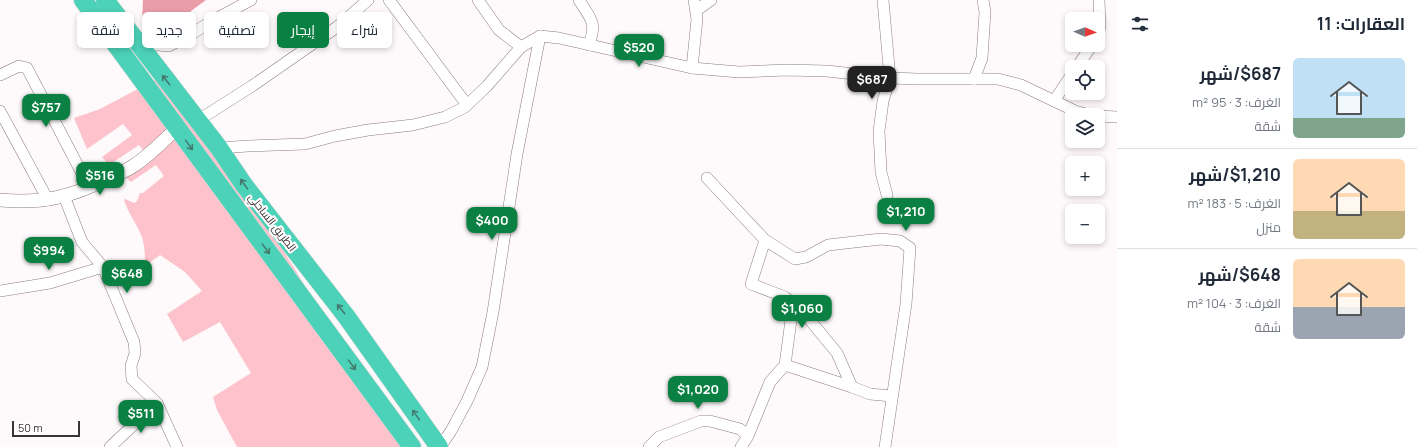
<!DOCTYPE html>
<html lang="ar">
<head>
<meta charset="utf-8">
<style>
  :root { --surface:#fff; --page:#f2f2f3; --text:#1f2937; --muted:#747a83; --line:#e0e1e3; --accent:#0b8043 }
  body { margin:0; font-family:Manrope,Cairo,sans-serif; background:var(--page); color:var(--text); direction:rtl; height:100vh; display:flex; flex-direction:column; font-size:15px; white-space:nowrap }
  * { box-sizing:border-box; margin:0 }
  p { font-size:13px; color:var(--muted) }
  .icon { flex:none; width:22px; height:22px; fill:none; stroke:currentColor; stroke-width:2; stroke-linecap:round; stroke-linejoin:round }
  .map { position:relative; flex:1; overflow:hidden; direction:ltr }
  .drawer { display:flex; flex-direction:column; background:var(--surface); width:300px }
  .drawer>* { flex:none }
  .top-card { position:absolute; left:12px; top:12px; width:380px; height:36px; direction:rtl; display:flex; gap:8px }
  .needle { width:26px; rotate:92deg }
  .buttons { position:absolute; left:1065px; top:12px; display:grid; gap:8px }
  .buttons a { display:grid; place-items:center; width:40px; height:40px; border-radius:6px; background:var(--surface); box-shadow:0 2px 6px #0003; font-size:20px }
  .scale { position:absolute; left:12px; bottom:10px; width:68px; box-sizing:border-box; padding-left:4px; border:2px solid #3b3434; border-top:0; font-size:11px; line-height:14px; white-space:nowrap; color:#3b3434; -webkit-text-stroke:3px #fff; paint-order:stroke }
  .price { position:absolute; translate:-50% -34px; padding:0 9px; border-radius:8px; background:var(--accent); color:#fff; font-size:13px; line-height:26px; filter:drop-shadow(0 1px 2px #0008) }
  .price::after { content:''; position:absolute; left:50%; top:24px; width:12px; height:9px; margin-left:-6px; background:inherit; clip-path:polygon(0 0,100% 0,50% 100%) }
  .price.selected { background:#222; color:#fff }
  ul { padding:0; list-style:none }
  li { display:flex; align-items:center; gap:12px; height:100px; padding:0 12px }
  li+li { border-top:1px solid var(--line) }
  li span { display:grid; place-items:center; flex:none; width:112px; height:80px; border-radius:6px; color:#555 }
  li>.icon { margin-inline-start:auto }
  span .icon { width:48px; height:48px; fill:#fffc; stroke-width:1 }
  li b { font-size:17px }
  h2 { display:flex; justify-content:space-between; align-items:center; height:48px; padding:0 12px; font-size:17px }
  .tag { padding:0 14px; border-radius:6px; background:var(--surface); box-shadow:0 2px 6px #0003; font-size:14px; line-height:36px }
  .tag.selected { background:var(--accent); color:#fff }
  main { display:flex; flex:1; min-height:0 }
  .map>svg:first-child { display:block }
  .green { fill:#fdc2cb }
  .forest { fill:#ea9ca9 }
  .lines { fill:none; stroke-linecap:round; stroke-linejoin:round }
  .minor-casing { stroke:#8d7c7e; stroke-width:12 }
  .tertiary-casing { stroke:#8d7c7e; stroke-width:14 }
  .trunk-casing { stroke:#d8d6d6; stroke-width:19 }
  .minor { stroke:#fff; stroke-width:11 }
  .tertiary { stroke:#fff; stroke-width:13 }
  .trunk { stroke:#4cd2b8; stroke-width:18 }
  .oneway { stroke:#437b6f }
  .labels { text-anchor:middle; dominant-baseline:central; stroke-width:4; stroke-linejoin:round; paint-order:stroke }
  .street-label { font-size:11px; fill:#3b3434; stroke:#fff }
</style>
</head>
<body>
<main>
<section class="drawer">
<h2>العقارات: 11<svg class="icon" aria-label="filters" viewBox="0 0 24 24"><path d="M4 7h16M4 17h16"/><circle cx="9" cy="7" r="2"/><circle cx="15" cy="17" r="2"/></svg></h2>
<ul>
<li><span style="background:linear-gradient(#bfe0f5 75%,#7fa58c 0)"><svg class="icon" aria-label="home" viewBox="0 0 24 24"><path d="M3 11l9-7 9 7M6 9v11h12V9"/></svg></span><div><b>$687/شهر</b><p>الغرف: 3 · 95 m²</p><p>شقة</p></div></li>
<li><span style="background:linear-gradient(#ffd9b3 65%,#c2b280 0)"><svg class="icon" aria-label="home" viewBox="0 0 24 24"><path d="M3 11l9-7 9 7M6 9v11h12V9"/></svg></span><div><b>$1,210/شهر</b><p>الغرف: 5 · 183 m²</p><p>منزل</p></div></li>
<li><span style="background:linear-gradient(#ffd9b3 60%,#9aa5b1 0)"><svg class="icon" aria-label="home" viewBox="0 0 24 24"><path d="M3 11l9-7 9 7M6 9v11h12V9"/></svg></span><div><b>$648/شهر</b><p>الغرف: 3 · 104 m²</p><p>شقة</p></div></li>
</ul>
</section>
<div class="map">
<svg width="1117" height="447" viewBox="0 0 1117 447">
  <rect width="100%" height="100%" fill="#fefafb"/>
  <!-- green -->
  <path class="green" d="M 172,71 L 405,447 L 237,447 L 217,410 L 213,397 L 251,373 L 220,322 L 183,342 L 167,314 L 202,291 L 185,272 L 160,255 L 145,266 C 145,256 145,247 142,237 C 137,224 128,213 124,200 L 125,199 L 134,203 L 137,201 L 140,193 L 143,193 L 164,176 L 156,165 L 131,182 L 123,175 L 148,156 L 139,145 L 109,165 L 102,157 L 132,135 L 123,124 L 87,149 L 74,118 L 100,109 Z"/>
  <!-- forest -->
  <path class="forest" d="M 143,0 L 206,0 L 191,11 L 184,25 L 171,35 L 149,32 L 142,21 Z"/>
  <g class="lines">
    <defs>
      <g id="minor">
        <path d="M 389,0 L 467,105"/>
        <path d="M 478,0 L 499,30 L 521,47"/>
        <path d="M 579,0 C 591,20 597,21 589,45"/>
        <path d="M 883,0 L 890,78 L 883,101 L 879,131 L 881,172 L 887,195"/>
        <path d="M 697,10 L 711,0"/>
        <path d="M 1098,36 L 1100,26 L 1099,0"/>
        <path d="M 137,43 L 169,46 L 190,35 L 212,21 L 251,0"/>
        <path d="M 1077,67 L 1092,45"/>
        <path d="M 692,68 L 697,19 L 694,0"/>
        <path d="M 0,75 L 19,66 L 27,68 L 89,187"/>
        <path d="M 974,79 L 982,58 L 985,12 L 983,0"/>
        <path d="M 1054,101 L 1072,74"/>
        <path d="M 0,111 L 48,200"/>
        <path d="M 1098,116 L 1117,117"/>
        <path d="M 197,121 L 252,86 L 337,27 L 368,0"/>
        <path d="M 219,148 L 248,146 L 305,144 L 335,136 L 368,130 L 413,125 L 445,117 L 465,107 L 487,86 L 521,47 L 540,36 L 559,38 L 692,68 L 739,72 L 786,70 L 827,71 L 890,78 L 918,79 L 998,79 L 1021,85 L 1075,111 L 1089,115"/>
        <path d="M 707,178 L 765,240 L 795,259 L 806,257 L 828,245 L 881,239 L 900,241 L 910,248 L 906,304 L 885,447"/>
        <path d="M 64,196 L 82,242 L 103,267 L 134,342 L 135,353 L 131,366 L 132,379 L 157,403 L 177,447"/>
        <path d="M 765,240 L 751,284 L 785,297 L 809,319 L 837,353 L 852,387 L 870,394 L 892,396"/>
        <path d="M 0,291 L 50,283 L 103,267"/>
        <path d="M 785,365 L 793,305"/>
        <path d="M 110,447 L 157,403"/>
        <path d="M 440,447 L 451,431 L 467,401 L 482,367 L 493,312 L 517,154 L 540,36"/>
        <path d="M 649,447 L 659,437 L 701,421 L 710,421 L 740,429 L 748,436"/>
        <path d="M 741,447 L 748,436 L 770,382 L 785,365 L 852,387"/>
      </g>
      <path id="tertiary" d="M 0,200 C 43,204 71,197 109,178 C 117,174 126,171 133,166 C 149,156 163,141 177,128"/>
      <g id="trunk">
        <path d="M 83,0 L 412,447"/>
        <path d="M 105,0 L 219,148 L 244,185 L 346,316 L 439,447"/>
      </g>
    </defs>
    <!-- minor casing -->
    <use href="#minor" class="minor-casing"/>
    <!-- tertiary casing -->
    <use href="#tertiary" class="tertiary-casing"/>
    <!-- trunk casing -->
    <use href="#trunk" class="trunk-casing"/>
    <!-- minor -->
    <use href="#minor" class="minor"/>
    <!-- tertiary -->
    <use href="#tertiary" class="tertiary"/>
    <!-- trunk -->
    <use href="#trunk" class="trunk"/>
  </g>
  <!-- one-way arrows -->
  <defs><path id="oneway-shaft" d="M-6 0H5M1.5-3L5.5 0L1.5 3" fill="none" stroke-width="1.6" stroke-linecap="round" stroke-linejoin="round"/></defs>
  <g class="oneway">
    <use href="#oneway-shaft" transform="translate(166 80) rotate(-128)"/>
    <use href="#oneway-shaft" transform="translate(189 145) rotate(54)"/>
    <use href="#oneway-shaft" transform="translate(244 184) rotate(-126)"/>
    <use href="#oneway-shaft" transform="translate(266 249) rotate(53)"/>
    <use href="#oneway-shaft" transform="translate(341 309) rotate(-128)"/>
    <use href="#oneway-shaft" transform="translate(352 365) rotate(54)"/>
    <use href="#oneway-shaft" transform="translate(416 415) rotate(-125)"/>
  </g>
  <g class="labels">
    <!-- street labels -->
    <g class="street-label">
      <text transform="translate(273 222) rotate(52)">الطريق الساحلي</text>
    </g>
  </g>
</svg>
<div class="buttons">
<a><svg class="needle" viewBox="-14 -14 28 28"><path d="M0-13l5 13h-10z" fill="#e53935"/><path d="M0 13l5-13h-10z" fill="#747a83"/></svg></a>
<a><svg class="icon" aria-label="locate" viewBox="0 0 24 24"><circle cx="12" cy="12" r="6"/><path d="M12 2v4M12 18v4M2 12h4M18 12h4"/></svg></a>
<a><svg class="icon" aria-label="layers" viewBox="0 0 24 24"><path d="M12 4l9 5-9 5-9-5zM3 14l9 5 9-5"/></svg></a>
<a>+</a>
<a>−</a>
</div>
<div class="scale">50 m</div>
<b class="price" style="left:639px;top:68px">$520</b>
<b class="price selected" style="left:872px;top:100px">$687</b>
<b class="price" style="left:46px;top:128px">$757</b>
<b class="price" style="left:100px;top:196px">$516</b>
<b class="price" style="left:906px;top:232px">$1,210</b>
<b class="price" style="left:492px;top:241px">$400</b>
<b class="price" style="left:49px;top:271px">$994</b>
<b class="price" style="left:127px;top:294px">$648</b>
<b class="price" style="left:802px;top:329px">$1,060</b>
<b class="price" style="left:698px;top:410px">$1,020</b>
<b class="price" style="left:141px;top:434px">$511</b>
<div class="top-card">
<a class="tag">شراء</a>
<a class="tag selected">إيجار</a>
<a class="tag">تصفية</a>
<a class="tag">جديد</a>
<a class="tag">شقة</a>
</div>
</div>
</main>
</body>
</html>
